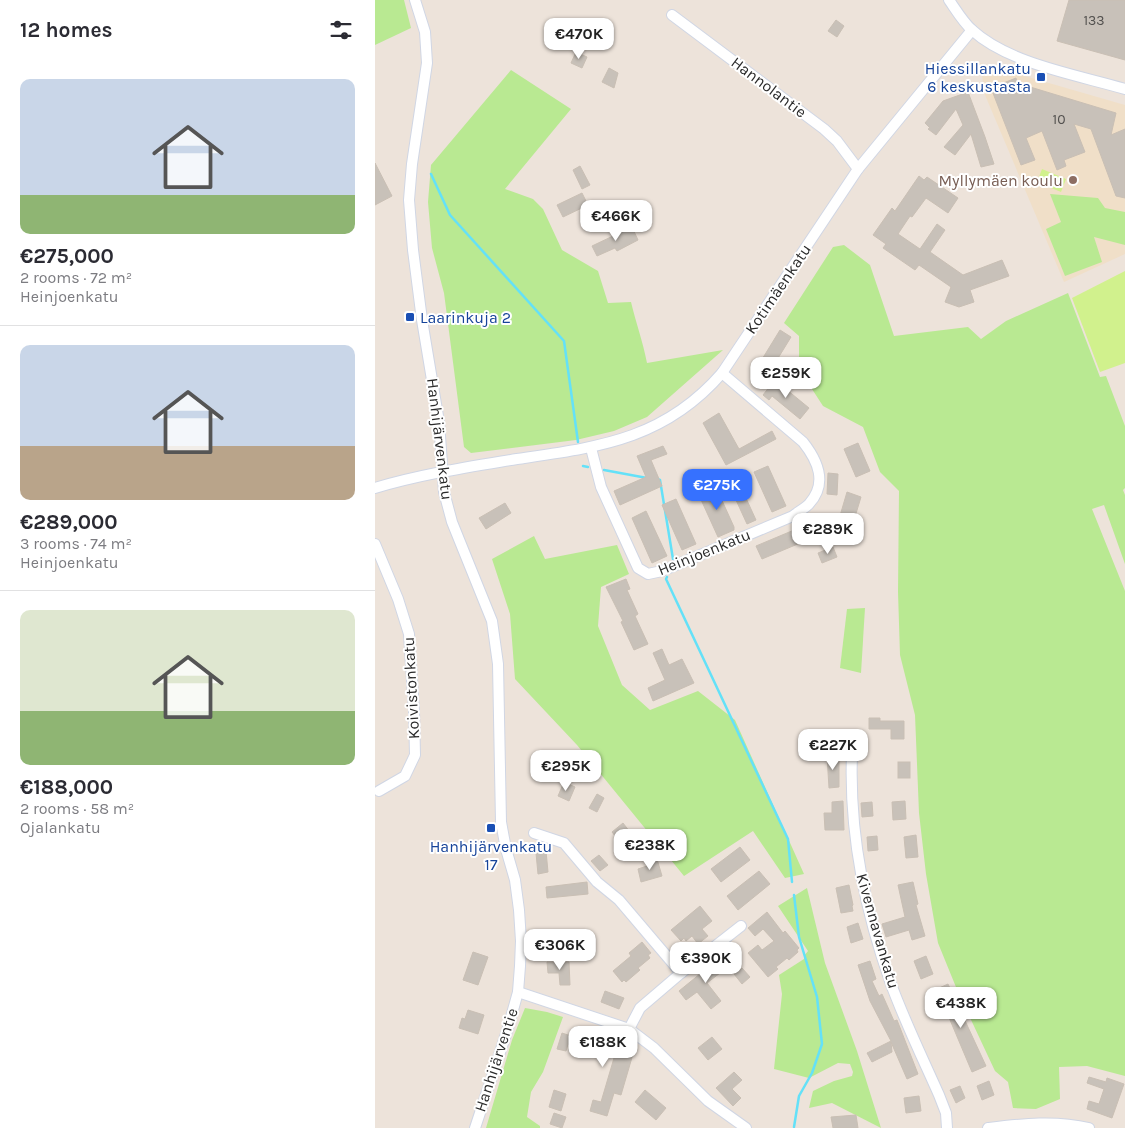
<!DOCTYPE html>
<html lang="en">
<head>
<meta charset="utf-8">
<style>
  :root { --surface:#fff; --page:#f2f2f3; --text:#2b2b33; --muted:#7c7c81; --line:#e1e1e2; --accent:#3671ff }
  body { margin:0; font-family:Karla,sans-serif; background:var(--page); color:var(--text); height:100vh; display:flex; flex-direction:column; font-size:19px; white-space:nowrap }
  * { box-sizing:border-box; margin:0 }
  p { font-size:16px; color:var(--muted) }
  .icon { flex:none; width:28px; height:28px; fill:none; stroke:currentColor; stroke-width:2; stroke-linecap:round; stroke-linejoin:round }
  .map { position:relative; flex:1; overflow:hidden }
  .side { display:flex; flex-direction:column; background:var(--surface); width:375px }
  .side>* { flex:none }
  .price { position:absolute; translate:-50% -42px; padding:0 11px; border-radius:10px; background:#fff; color:#222; font-size:16px; line-height:32px; filter:drop-shadow(0 1px 2px #0008) }
  .price::after { content:''; position:absolute; left:50%; top:30px; width:15px; height:11px; margin-left:-8px; background:inherit; clip-path:polygon(0 0,100% 0,50% 100%) }
  .price.current { background:var(--accent); color:#fff }
  ul { padding:0; list-style:none }
  li { display:grid; align-content:center; gap:10px; height:265px; padding:0 20px }
  li+li { border-top:1px solid var(--line) }
  li span { display:grid; place-items:center; height:155px; border-radius:10px; color:#555 }
  li>.icon { margin-inline-start:auto }
  span .icon { width:90px; height:90px; fill:#fffc; stroke-width:1 }
  li b { font-size:21px }
  h2 { display:flex; justify-content:space-between; align-items:center; height:60px; padding:0 20px; font-size:21px }
  main { display:flex; flex:1; min-height:0 }
  .map>svg:first-child { display:block }
  .education { fill:#f0dfc8 }
  .green { fill:#b9e992 }
  .pitch { fill:#d1f18d }
  .lines { fill:none; stroke-linecap:round; stroke-linejoin:round }
  .stream { stroke:#64e1f8; stroke-width:2.5 }
  .building { fill:#c8c1b9; stroke:#c9bfb4 }
  .minor-casing { stroke:#d0d6e4; stroke-width:12 }
  .minor { stroke:#fff; stroke-width:10 }
  .transit-dot { fill:#1a4fb4; stroke:#fff; stroke-width:2 }
  .education-dot { fill:#8d6e63; stroke:#fff; stroke-width:2 }
  .labels { text-anchor:middle; dominant-baseline:central; stroke-width:4; stroke-linejoin:round; paint-order:stroke }
  .number-label { font-size:14px; fill:#52504e }
  .transit-label { font-size:16px; fill:#164399; stroke:#fff; text-anchor:end }
  .street-label { font-size:16px; fill:#2a2a2a; stroke:#fff }
  .education-label { font-size:16px; fill:#785e54; stroke:#fff; text-anchor:end }
</style>
</head>
<body>
<main>
<section class="side">
<h2>12 homes<svg class="icon" aria-label="filters" viewBox="0 0 24 24"><path d="M4 7h16M4 17h16"/><circle cx="9" cy="7" r="2"/><circle cx="15" cy="17" r="2"/></svg></h2>
<ul>
<li><span style="background:linear-gradient(#c9d6e8 75%,#8fb573 0)"><svg class="icon" aria-label="home" viewBox="0 0 24 24"><path d="M3 11l9-7 9 7M6 9v11h12V9"/></svg></span><div><b>€275,000</b><p>2 rooms · 72 m²</p><p>Heinjoenkatu</p></div></li>
<li><span style="background:linear-gradient(#c9d6e8 65%,#b9a48a 0)"><svg class="icon" aria-label="home" viewBox="0 0 24 24"><path d="M3 11l9-7 9 7M6 9v11h12V9"/></svg></span><div><b>€289,000</b><p>3 rooms · 74 m²</p><p>Heinjoenkatu</p></div></li>
<li><span style="background:linear-gradient(#dfe7d0 65%,#8fb573 0)"><svg class="icon" aria-label="home" viewBox="0 0 24 24"><path d="M3 11l9-7 9 7M6 9v11h12V9"/></svg></span><div><b>€188,000</b><p>2 rooms · 58 m²</p><p>Ojalankatu</p></div></li>
</ul>
</section>
<div class="map">
<svg width="750" height="1128" viewBox="0 0 750 1128">
  <rect width="100%" height="100%" fill="#ede3da"/>
  <!-- education -->
  <path class="education" d="M 605,63 L 750,105 L 750,254 L 689,282 L 610,95 Z"/>
  <!-- green -->
  <g class="green">
    <path d="M 0,0 L 29,0 L 36,28 L 0,45 Z"/>
    <path d="M 136,70 L 196,109 L 130,189 L 158,199 L 168,209 L 187,250 L 223,271 L 233,303 L 256,302 C 261,323 268,342 272,363 L 348,350 L 272,417 L 239,431 L 201,440 L 96,453 L 89,447 L 69,293 L 57,248 L 53,202 L 56,165 Z"/>
    <path d="M 675,194 L 723,198 L 730,208 L 750,212 L 750,245 L 719,237 L 727,262 L 690,276 L 671,229 L 686,222 Z"/>
    <path d="M 469,245 L 495,265 L 519,336 L 593,327 L 606,339 L 631,321 L 693,293 L 725,377 L 731,376 L 750,426 L 750,488 L 748,490 L 750,495 L 750,564 L 729,505 L 717,509 L 750,591 L 750,1076 L 712,1066 L 684,1067 L 685,1099 L 661,1109 L 638,1108 L 633,1082 L 620,1071 L 583,992 L 563,943 L 551,874 L 544,813 L 540,715 L 525,655 L 523,592 L 524,491 L 505,472 L 488,427 L 448,406 L 424,369 L 424,336 L 409,323 L 458,247 Z"/>
    <path d="M 159,536 L 170,559 L 242,545 L 254,574 L 226,587 L 223,626 L 247,685 L 275,710 L 323,691 L 360,720 L 429,874 L 410,878 L 378,831 L 309,876 L 202,745 L 140,679 L 135,614 L 117,559 Z"/>
    <path d="M 490,608 L 486,673 L 465,668 L 472,609 Z"/>
    <path d="M 432,888 L 450,963 L 482,1051 L 506,1128 L 457,1103 L 434,1108 L 438,1091 L 459,1081 L 477,1076 L 478,1072 L 475,1064 L 463,1063 L 434,1078 L 399,1069 L 407,994 L 404,975 L 429,959 L 429,956 L 433,951 L 403,906 Z"/>
    <path d="M 150,1008 L 172,1012 L 188,1017 L 168,1072 L 156,1092 L 152,1117 L 165,1126 L 165,1128 L 111,1128 L 137,1040 Z"/>
  </g>
  <!-- pitch -->
  <g class="pitch">
    <path d="M 667,169 L 691,179 L 686,192 L 662,182 Z"/>
    <path d="M 750,271 L 750,363 L 725,372 L 697,298 Z"/>
  </g>
  <g class="lines">
    <!-- stream -->
    <g class="stream">
      <path d="M 56,174 L 75,215 L 189,341 L 203,442"/>
      <path d="M 208,466 L 213,467"/>
      <path d="M 229,470 L 272,478"/>
      <path d="M 282,479 L 285,480 L 298,559"/>
      <path d="M 292,577 L 291,579 L 413,839 L 417,882"/>
      <path d="M 419,895 L 424,937 L 442,997 L 447,1044 L 437,1073 L 424,1096 L 419,1127"/>
    </g>
  </g>
  <!-- building -->
  <g class="building">
    <path d="M 694,0 L 750,0 L 750,60 L 682,41 Z"/>
    <path d="M 461,20 L 469,26 L 462,37 L 453,31 Z"/>
    <path d="M 201,52 L 212,57 L 207,68 L 196,63 Z"/>
    <path d="M 234,68 L 243,73 L 239,88 L 227,82 Z"/>
    <path d="M 641,78 L 642,83 L 741,113 L 736,135 L 750,129 L 750,198 L 741,196 L 716,129 L 699,124 L 710,152 L 689,160 L 691,166 L 682,170 L 667,131 L 651,138 L 660,160 L 646,165 L 616,88 Z"/>
    <path d="M 593,92 L 610,137 L 619,164 L 606,167 L 596,134 L 580,155 L 569,147 L 588,125 L 581,109 L 561,135 L 553,129 L 555,128 L 550,123 L 568,101 Z"/>
    <path d="M 0,163 L 17,196 L 0,205 Z"/>
    <path d="M 205,166 L 215,185 L 207,189 L 198,170 Z"/>
    <path d="M 544,176 L 549,180 L 552,177 L 583,198 L 573,213 L 551,198 L 537,217 L 535,216 L 523,234 L 545,249 L 562,224 L 570,230 L 555,252 L 588,275 L 627,260 L 634,276 L 595,290 L 599,302 L 584,307 L 570,302 L 576,287 L 544,265 L 540,270 L 508,248 L 511,244 L 498,235 L 517,208 L 520,211 Z"/>
    <path d="M 207,193 L 213,205 L 188,217 L 182,205 Z"/>
    <path d="M 257,227 L 263,240 L 242,251 L 240,248 L 222,256 L 217,246 Z"/>
    <path d="M 405,330 L 416,337 L 397,368 L 386,361 Z"/>
    <path d="M 402,377 L 408,382 L 406,385 L 434,408 L 425,419 L 397,396 L 394,400 L 388,395 Z"/>
    <path d="M 344,413 L 364,449 L 397,431 L 401,439 L 351,465 L 328,423 Z"/>
    <path d="M 483,443 L 495,471 L 481,477 L 469,449 Z"/>
    <path d="M 288,446 L 292,454 L 276,460 L 287,486 L 245,505 L 239,491 L 271,477 L 262,456 Z"/>
    <path d="M 393,466 L 411,506 L 397,512 L 379,472 Z"/>
    <path d="M 453,473 L 463,474 L 462,495 L 452,494 Z"/>
    <path d="M 340,485 L 359,527 L 359,530 L 343,537 L 323,493 Z"/>
    <path d="M 472,492 L 486,497 L 476,530 L 462,526 Z"/>
    <path d="M 370,496 L 381,520 L 372,524 L 361,500 Z"/>
    <path d="M 301,499 L 321,544 L 307,550 L 287,505 Z"/>
    <path d="M 130,503 L 136,513 L 111,529 L 104,518 Z"/>
    <path d="M 271,511 L 292,556 L 277,563 L 257,518 Z"/>
    <path d="M 431,525 L 437,538 L 387,559 L 381,546 Z"/>
    <path d="M 458,547 L 462,557 L 447,563 L 443,553 Z"/>
    <path d="M 251,579 L 255,589 L 252,590 L 263,614 L 260,616 L 273,644 L 259,650 L 246,622 L 248,621 L 231,587 Z"/>
    <path d="M 287,649 L 294,665 L 307,659 L 319,683 L 278,701 L 273,688 L 290,680 L 278,653 Z"/>
    <path d="M 494,718 L 505,718 L 505,721 L 529,721 L 529,739 L 516,739 L 516,729 L 494,729 Z"/>
    <path d="M 464,755 L 464,787 L 454,788 L 452,756 Z"/>
    <rect x="523" y="762" width="12" height="16"/>
    <path d="M 189,782 L 200,787 L 194,801 L 183,796 Z"/>
    <path d="M 222,794 L 229,798 L 222,812 L 214,808 Z"/>
    <path d="M 468,801 L 469,830 L 450,830 L 449,813 L 457,813 L 457,802 Z"/>
    <path d="M 530,801 L 531,819 L 518,820 L 517,802 Z"/>
    <path d="M 497,802 L 498,816 L 487,817 L 486,803 Z"/>
    <path d="M 248,823 L 261,840 L 250,848 L 237,832 Z"/>
    <path d="M 541,835 L 543,857 L 531,858 L 529,837 Z"/>
    <path d="M 502,836 L 503,850 L 493,851 L 492,837 Z"/>
    <path d="M 365,847 L 375,860 L 346,882 L 336,869 Z"/>
    <path d="M 171,851 L 173,872 L 163,874 L 161,853 Z"/>
    <path d="M 224,855 L 233,865 L 225,871 L 216,861 Z"/>
    <path d="M 282,859 L 287,876 L 266,882 L 263,869 L 272,866 L 271,862 Z"/>
    <path d="M 384,871 L 395,884 L 363,910 L 352,896 Z"/>
    <path d="M 212,882 L 213,894 L 172,898 L 171,887 Z"/>
    <path d="M 538,882 L 543,904 L 541,905 L 550,936 L 537,940 L 534,930 L 511,937 L 507,924 L 530,917 L 523,885 Z"/>
    <path d="M 474,885 L 478,905 L 477,906 L 478,911 L 466,913 L 461,888 Z"/>
    <path d="M 325,906 L 337,921 L 327,929 L 333,936 L 323,944 L 317,936 L 311,941 L 309,938 L 306,941 L 296,930 Z"/>
    <path d="M 392,912 L 408,933 L 410,931 L 424,948 L 422,950 L 423,952 L 414,960 L 412,958 L 401,967 L 403,969 L 393,977 L 373,953 L 383,945 L 387,950 L 399,941 L 388,929 L 380,936 L 373,928 Z"/>
    <path d="M 483,923 L 488,939 L 476,943 L 472,927 Z"/>
    <path d="M 267,942 L 276,953 L 273,955 L 275,958 L 263,968 L 265,970 L 251,982 L 249,980 L 247,982 L 238,971 L 256,956 L 254,953 Z"/>
    <path d="M 98,952 L 113,957 L 103,985 L 88,980 Z"/>
    <path d="M 347,956 L 354,966 L 332,983 L 346,1001 L 336,1009 L 322,992 L 311,1000 L 304,991 Z"/>
    <path d="M 551,956 L 558,974 L 546,979 L 539,961 Z"/>
    <path d="M 495,961 L 501,979 L 497,981 L 504,996 L 507,994 L 519,1021 L 522,1020 L 543,1074 L 532,1079 L 516,1042 L 517,1052 L 497,1062 L 492,1053 L 516,1041 L 495,1001 L 483,965 Z"/>
    <path d="M 172,962 L 194,962 L 195,985 L 185,985 L 184,973 L 173,973 Z"/>
    <path d="M 367,968 L 375,977 L 367,984 L 359,974 Z"/>
    <path d="M 573,984 L 611,1066 L 597,1072 L 562,989 Z"/>
    <path d="M 230,991 L 249,998 L 244,1009 L 226,1002 Z"/>
    <path d="M 93,1010 L 109,1015 L 103,1034 L 84,1028 L 87,1018 L 90,1019 Z"/>
    <path d="M 187,1033 L 205,1039 L 207,1035 L 229,1042 L 228,1045 L 258,1054 L 246,1095 L 239,1093 L 232,1116 L 215,1111 L 218,1100 L 226,1102 L 239,1058 L 193,1044 L 191,1051 L 182,1049 Z"/>
    <path d="M 337,1037 L 347,1049 L 333,1060 L 323,1048 Z"/>
    <path d="M 359,1072 L 367,1080 L 357,1089 L 366,1098 L 358,1106 L 341,1088 Z"/>
    <path d="M 714,1077 L 731,1082 L 732,1078 L 749,1084 L 737,1118 L 712,1109 L 714,1101 L 724,1104 L 729,1089 L 712,1083 Z"/>
    <path d="M 614,1081 L 619,1095 L 607,1100 L 602,1086 Z"/>
    <path d="M 585,1086 L 590,1098 L 581,1103 L 575,1090 Z"/>
    <path d="M 179,1090 L 191,1094 L 186,1111 L 174,1107 Z"/>
    <path d="M 270,1090 L 291,1108 L 281,1120 L 260,1102 Z"/>
    <path d="M 544,1096 L 546,1111 L 531,1113 L 529,1098 Z"/>
    <path d="M 179,1113 L 191,1117 L 187,1128 L 175,1124 Z"/>
    <path d="M 481,1115 L 483,1128 L 458,1128 L 456,1117 Z"/>
  </g>
  <g class="lines">
    <defs>
      <g id="minor">
        <path d="M 40,0 L 50,32 L 52,63 L 37,164 L 34,200 L 38,250 L 47,320 L 64,422 L 69,492 L 77,522 L 117,621 L 123,664 L 126,822 L 131,849 L 140,880 L 144,910 L 146,941 L 145,966 L 143,992 L 133,1028 L 100,1128"/>
        <path d="M 574,0 C 581,10 588,22 597,30 C 634,64 703,75 750,89"/>
        <path d="M 297,15 L 449,129 L 462,141 L 483,169"/>
        <path d="M 216,448 L 226,487 L 263,568 L 273,574 L 287,571 L 418,516 C 423,512 430,508 434,504 C 453,483 443,461 428,442 L 347,373"/>
        <path d="M 0,488 C 47,474 94,467 142,459 C 223,447 289,440 347,373 L 483,169 L 597,30"/>
        <path d="M 0,544 L 23,599 L 34,634 L 39,711 L 40,755 L 30,776 L 4,791"/>
        <path d="M 477,754 C 474,832 490,911 516,984 C 530,1022 548,1059 564,1095 L 571,1113 L 572,1128"/>
        <path d="M 159,833 L 189,843 L 222,882 L 244,900 L 306,973"/>
        <path d="M 143,992 L 254,1029 L 279,1048 L 333,1101 L 371,1128"/>
        <path d="M 254,1029 L 265,1008 L 306,973 L 366,926"/>
        <path d="M 613,1128 C 647,1124 680,1120 714,1128"/>
      </g>
    </defs>
    <!-- minor casing -->
    <use href="#minor" class="minor-casing"/>
    <!-- minor -->
    <use href="#minor" class="minor"/>
  </g>
  <!-- markers -->
  <g class="transit-dot">
    <rect x="661" y="72" width="10" height="10" rx="2.5"/>
    <rect x="30" y="312" width="10" height="10" rx="2.5"/>
    <rect x="111" y="823" width="10" height="10" rx="2.5"/>
  </g>
  <circle class="education-dot" cx="698" cy="180" r="5"/>
  <g class="labels">
    <!-- number labels -->
    <g class="number-label">
      <text x="719" y="20">133</text>
      <text x="684" y="119">10</text>
    </g>
    <!-- transit labels -->
    <g class="transit-label">
      <text x="656" y="68">Hiessillankatu<tspan x="656" dy="18">6 keskustasta</tspan></text>
      <text x="45" y="317" text-anchor="start">Laarinkuja 2</text>
      <text x="116" y="846" text-anchor="middle">Hanhijärvenkatu<tspan x="116" dy="18">17</tspan></text>
    </g>
    <!-- street labels -->
    <g class="street-label">
      <text transform="translate(394 87) rotate(37)">Hannolantie</text>
      <text transform="translate(403 289) rotate(-56)">Kotimäenkatu</text>
      <text transform="translate(65 439) rotate(83)">Hanhijärvenkatu</text>
      <text transform="translate(329 552) rotate(-22)">Heinjoenkatu</text>
      <text transform="translate(36 688) rotate(-93)">Koivistonkatu</text>
      <text transform="translate(503 931) rotate(74)">Kivennavankatu</text>
      <text transform="translate(121 1060) rotate(-72)">Hanhijärventie</text>
    </g>
    <!-- education labels -->
    <g class="education-label">
      <text x="688" y="180">Myllymäen koulu</text>
    </g>
  </g>
</svg>
<b class="price" style="left:204px;top:60px">€470K</b>
<b class="price" style="left:241px;top:242px">€466K</b>
<b class="price" style="left:411px;top:399px">€259K</b>
<b class="price current" style="left:342px;top:511px">€275K</b>
<b class="price" style="left:453px;top:555px">€289K</b>
<b class="price" style="left:458px;top:771px">€227K</b>
<b class="price" style="left:191px;top:792px">€295K</b>
<b class="price" style="left:275px;top:871px">€238K</b>
<b class="price" style="left:185px;top:971px">€306K</b>
<b class="price" style="left:331px;top:984px">€390K</b>
<b class="price" style="left:586px;top:1029px">€438K</b>
<b class="price" style="left:228px;top:1068px">€188K</b>
</div>
</main>
</body>
</html>
